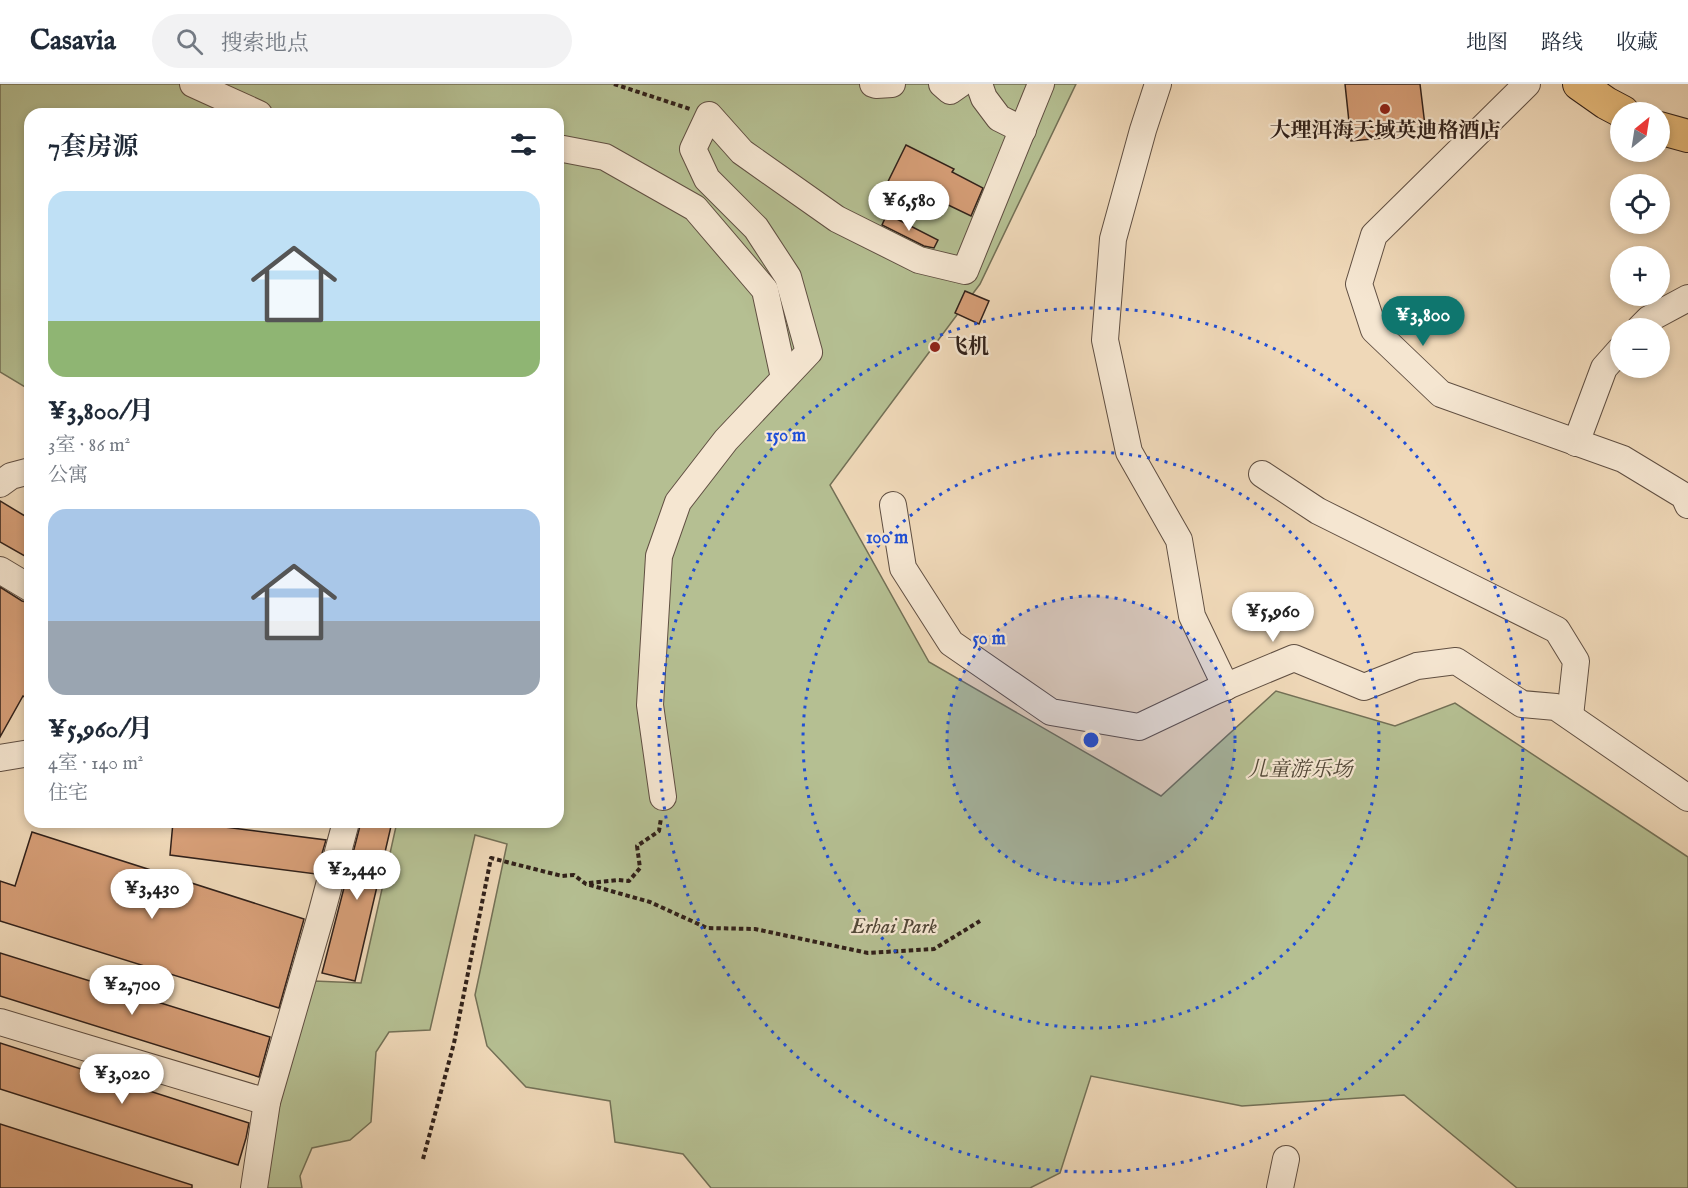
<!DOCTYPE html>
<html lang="zh">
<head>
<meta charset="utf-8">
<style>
  :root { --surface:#fff; --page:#f2f2f3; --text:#1f2937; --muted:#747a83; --line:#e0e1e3; --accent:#0f766e }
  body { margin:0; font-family:"IM FELL English","Noto Serif SC",serif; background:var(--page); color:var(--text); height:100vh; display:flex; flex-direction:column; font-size:22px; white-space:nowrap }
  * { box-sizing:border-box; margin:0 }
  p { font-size:20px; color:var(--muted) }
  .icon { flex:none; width:33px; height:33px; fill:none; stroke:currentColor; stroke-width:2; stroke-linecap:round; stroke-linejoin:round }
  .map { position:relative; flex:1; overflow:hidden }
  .details { position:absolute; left:24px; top:24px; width:540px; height:720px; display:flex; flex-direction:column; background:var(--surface); border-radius:18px; box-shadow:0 3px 9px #0003 }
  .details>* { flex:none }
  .needle { width:39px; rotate:30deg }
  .tools { position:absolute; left:1610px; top:18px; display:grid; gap:12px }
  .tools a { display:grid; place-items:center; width:60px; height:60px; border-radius:50%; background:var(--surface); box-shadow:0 3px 9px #0003; font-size:30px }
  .price { position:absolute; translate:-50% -51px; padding:0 14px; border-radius:21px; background:#fff; color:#222; font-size:20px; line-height:39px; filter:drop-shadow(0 2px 3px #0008) }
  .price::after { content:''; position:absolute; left:50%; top:36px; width:18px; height:14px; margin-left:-9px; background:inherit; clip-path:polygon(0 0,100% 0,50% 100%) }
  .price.active { background:var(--accent); color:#fff }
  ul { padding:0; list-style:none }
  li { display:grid; align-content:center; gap:12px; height:318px; padding:0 24px }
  li span { display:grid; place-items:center; height:186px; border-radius:18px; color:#555 }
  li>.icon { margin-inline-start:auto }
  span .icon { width:108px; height:108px; fill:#fffc; stroke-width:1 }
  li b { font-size:26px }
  h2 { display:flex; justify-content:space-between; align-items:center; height:72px; padding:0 24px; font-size:26px }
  header { display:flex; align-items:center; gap:36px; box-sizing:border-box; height:84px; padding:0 30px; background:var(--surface); border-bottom:2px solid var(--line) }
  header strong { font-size:28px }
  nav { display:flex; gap:33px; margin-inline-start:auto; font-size:21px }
  .search { width:420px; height:54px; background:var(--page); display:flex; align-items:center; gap:15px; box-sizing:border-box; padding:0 21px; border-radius:33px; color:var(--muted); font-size:22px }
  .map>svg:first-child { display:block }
  .green { fill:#b5bf92; stroke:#737056; stroke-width:1.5 }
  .building { fill:#d69e77; stroke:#31211a; stroke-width:1.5 }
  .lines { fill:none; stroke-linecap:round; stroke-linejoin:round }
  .minor-casing { stroke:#604f42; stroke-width:28 }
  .major-casing { stroke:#31211a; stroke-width:34 }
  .path { stroke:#31211a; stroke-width:4; stroke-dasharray:4.5 3; stroke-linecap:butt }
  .minor { stroke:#f5e6d1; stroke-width:26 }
  .major { stroke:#e8bc7c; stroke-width:32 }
  .ring { fill:none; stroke:#1d4ed8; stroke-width:3; stroke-dasharray:3 6 }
  .poi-dot { fill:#8f2418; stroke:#f5e6d1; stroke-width:2 }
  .labels { text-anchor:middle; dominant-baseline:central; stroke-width:4.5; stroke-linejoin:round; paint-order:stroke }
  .poi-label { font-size:21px; font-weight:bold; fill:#31211a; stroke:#f5e6d1 }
  .park-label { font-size:21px; font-style:italic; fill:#524838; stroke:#f5e6d1 }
  .centre { fill:#1d4ed8; stroke:#f5e6d1; stroke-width:3 }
  .ring-label { font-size:18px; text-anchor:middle; font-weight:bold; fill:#1d4ed8; stroke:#f5e6d1; stroke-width:4.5; stroke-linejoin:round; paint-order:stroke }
</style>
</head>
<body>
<header>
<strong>Casavia</strong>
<div class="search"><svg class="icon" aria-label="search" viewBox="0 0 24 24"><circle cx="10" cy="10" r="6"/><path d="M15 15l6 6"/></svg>搜索地点</div>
<nav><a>地图</a><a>路线</a><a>收藏</a></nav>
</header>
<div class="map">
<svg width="1688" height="1104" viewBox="0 0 1688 1104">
  <rect width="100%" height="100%" fill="#efd8b8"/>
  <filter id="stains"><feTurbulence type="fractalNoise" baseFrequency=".00333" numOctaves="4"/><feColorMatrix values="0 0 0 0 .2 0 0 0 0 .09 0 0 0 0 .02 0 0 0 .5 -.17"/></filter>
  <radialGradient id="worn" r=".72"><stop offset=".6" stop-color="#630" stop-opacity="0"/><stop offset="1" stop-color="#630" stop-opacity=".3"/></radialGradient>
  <!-- green -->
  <path class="green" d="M 0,0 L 1076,0 L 980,200 L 830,401 L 929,578 L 1161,712 L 1276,607 L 1395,642 L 1455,619 L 1688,773 L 1688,1104 L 1517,1104 L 1404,1011 L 1242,1022 L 1091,992 L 1060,1089 L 1030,1104 L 711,1104 L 683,1070 L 615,1058 L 610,1017 L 526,1003 L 487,962 L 475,911 L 507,760 L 475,751 L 430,946 L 389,948 L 376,968 L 371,1038 L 350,1056 L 312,1064 L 300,1092 L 302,1104 L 256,1104 L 314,897 L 361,899 L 397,738 L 558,738 L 558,30 L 30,30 L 30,306 L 0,288 Z"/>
  <!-- building -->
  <g class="building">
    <path d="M 1345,0 L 1420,0 L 1426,50 L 1351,57 Z"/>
    <path d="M 906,61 L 954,85 L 952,88 L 983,104 L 971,132 L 915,105 L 902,132 L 877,120 Z"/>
    <path d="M 887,130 L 938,156 L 934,164 L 924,162 L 882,141 Z"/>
    <path d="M 965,207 L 989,217 L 979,240 L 955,229 Z"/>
    <path d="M 0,417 L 30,435 L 30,475 L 0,458 Z"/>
    <path d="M 0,503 L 22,517 L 30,519 L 30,616 L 23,612 L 0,653 Z"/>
    <path d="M 173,738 L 185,738 L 326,756 L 316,790 L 170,771 Z"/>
    <path d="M 361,738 L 392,738 L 355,897 L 322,889 Z"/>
    <path d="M 32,748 L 304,835 L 279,924 L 0,837 L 0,797 L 15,802 Z"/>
    <path d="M 0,869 L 270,953 L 259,993 L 0,912 Z"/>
    <path d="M 0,959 L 249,1039 L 246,1054 L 238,1081 L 0,1005 Z"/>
    <path d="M 0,1040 L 192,1101 L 192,1104 L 0,1104 Z"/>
  </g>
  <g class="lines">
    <defs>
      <g id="minor">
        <path d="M 193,0 L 259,30"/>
        <path d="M 873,0 L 876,1 L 892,0"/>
        <path d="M 942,0 L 950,7 L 960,0"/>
        <path d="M 979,0 L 984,14 L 999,34 L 1023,46"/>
        <path d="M 1158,0 L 1143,46 L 1113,155 L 1105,256 L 1129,368 L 1179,456 L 1192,532 L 1226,603"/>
        <path d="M 1527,0 L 1374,151 L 1359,200 L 1374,246 L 1441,310 L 1623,375 L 1684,412 L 1688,421"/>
        <path d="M 558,64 L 605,73 L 695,124 L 765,206 L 784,294"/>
        <path d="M 1640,244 L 1649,235 L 1688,214"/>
        <path d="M 1576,359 L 1604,284 L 1620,266"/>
        <path d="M 1262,390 L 1318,427 L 1557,546 L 1576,577 L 1570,632"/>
        <path d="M 0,400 L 11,392 L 30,387"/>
        <path d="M 893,421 L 903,484 L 951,559 L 1051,628 L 1139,643 L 1215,607 L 1294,574 L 1364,603 L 1417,582 L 1456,577 L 1522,620 L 1556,623 L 1688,714"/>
        <path d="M 0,486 L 30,504"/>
        <path d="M 0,674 L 30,669"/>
        <path d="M 663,713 L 650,621 L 659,472 L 678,418 L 726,356 L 809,268 L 788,193 L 756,144 L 707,95 L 693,65 L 709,31 L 742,68 L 837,135 L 919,176 L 965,187 L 1041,0"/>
        <path d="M 0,938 L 267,1018"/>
        <path d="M 254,1104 L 267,1018 L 321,831 L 346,738"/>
        <path d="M 1280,1104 L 1286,1075"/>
      </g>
      <g id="major">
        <path d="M 1579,0 L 1606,19 L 1623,28"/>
        <path d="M 1659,44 L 1688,52"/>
      </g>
    </defs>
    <!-- minor casing -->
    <use href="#minor" class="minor-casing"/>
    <!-- major casing -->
    <use href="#major" class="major-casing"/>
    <!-- path -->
    <g class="path">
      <path d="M 614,0 L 690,25"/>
      <path d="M 589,799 L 618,796 L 629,797 L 640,784 L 637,762 L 659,747 L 661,734"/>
      <path d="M 423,1075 L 454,959 L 491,774 L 562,792 L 574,791 L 586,800 L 650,818 L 707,844 L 755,845 L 868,869 L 934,865 L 980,837"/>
    </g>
    <!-- minor -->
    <use href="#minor" class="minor"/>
    <!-- major -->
    <use href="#major" class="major"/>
  </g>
  <!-- distance rings -->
  <circle cx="1091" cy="656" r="144" fill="#1d4ed8" fill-opacity=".12"/>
  <g class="ring">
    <circle cx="1091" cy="656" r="144"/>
    <circle cx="1091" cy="656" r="288"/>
    <circle cx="1091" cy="656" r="432"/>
  </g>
  <!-- markers -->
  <g class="poi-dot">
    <circle cx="1385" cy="25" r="6"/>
    <circle cx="935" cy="263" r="6"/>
  </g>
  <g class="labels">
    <!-- poi labels -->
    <g class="poi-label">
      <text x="1385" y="47">大理洱海天域英迪格酒店</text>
      <text x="947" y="263" text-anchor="start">飞机</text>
    </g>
    <!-- park labels -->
    <g class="park-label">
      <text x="1300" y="686">儿童游乐场</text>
      <text x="894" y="843">Erhai Park</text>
    </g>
  </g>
  <circle cx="1091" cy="656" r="9" class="centre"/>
  <g class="ring-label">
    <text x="786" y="357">150 m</text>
    <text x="887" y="459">100 m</text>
    <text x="989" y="560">50 m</text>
  </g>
  <rect width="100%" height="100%" filter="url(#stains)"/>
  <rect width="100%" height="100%" fill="url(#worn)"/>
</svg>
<div class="tools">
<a><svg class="needle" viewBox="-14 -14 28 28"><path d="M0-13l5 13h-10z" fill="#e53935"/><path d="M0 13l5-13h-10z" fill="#747a83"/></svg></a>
<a><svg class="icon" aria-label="locate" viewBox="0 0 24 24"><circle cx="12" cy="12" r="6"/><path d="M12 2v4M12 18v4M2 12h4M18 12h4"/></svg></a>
<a>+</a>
<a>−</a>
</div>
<b class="price" style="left:909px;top:148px">¥6,580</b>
<b class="price active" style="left:1423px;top:263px">¥3,800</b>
<b class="price" style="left:1273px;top:559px">¥5,960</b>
<b class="price" style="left:357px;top:817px">¥2,440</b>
<b class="price" style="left:152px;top:836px">¥3,430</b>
<b class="price" style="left:132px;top:932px">¥2,700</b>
<b class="price" style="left:122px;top:1021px">¥3,020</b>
<section class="details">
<h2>7套房源<svg class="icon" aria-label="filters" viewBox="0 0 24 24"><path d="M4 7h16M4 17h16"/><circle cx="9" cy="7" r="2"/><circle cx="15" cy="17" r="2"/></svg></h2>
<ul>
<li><span style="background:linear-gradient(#bfe0f5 70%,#8fb573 0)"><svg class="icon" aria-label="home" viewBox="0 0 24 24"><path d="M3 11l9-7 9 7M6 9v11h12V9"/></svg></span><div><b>¥3,800/月</b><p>3室 · 86 m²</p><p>公寓</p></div></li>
<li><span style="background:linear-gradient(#a9c7e8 60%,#9aa5b1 0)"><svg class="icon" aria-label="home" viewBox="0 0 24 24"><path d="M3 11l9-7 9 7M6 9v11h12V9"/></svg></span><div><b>¥5,960/月</b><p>4室 · 140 m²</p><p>住宅</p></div></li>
</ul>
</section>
</div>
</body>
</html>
